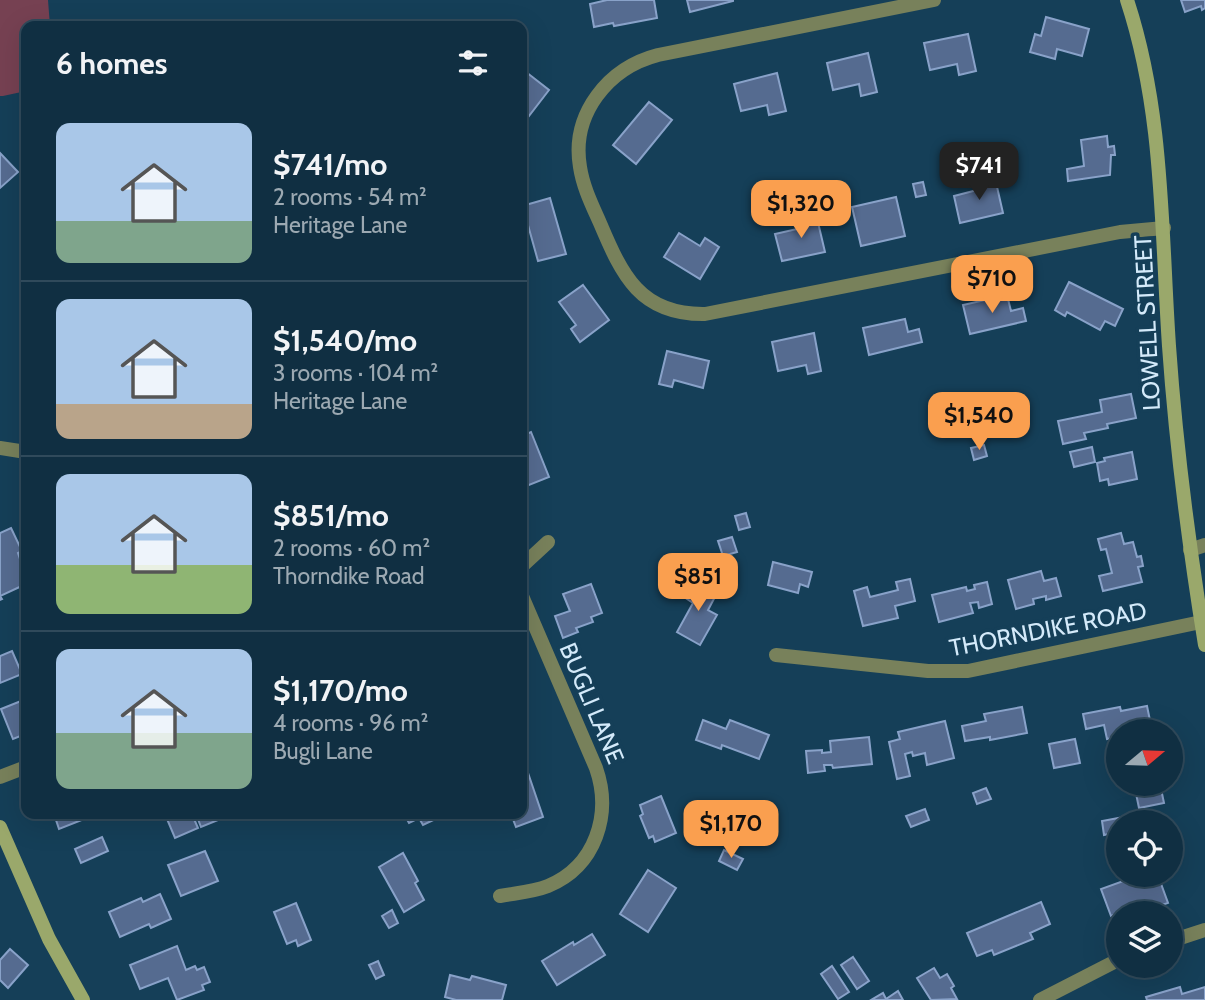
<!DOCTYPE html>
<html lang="en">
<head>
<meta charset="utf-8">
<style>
  :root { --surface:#102f42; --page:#1e3b4d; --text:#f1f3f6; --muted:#9ca9b2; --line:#304a5b; --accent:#fa9f4f }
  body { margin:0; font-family:Cabin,sans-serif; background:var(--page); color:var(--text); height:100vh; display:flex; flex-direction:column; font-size:26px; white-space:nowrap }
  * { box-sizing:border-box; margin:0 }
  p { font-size:23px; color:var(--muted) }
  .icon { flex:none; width:38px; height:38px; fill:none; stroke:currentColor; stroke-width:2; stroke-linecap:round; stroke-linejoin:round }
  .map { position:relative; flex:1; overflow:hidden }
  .details { position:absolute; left:21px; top:21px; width:506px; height:798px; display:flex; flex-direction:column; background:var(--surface); border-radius:14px; box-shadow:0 7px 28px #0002,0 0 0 2px var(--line) }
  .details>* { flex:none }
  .needle { width:46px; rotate:71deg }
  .buttons { position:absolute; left:1106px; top:719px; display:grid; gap:14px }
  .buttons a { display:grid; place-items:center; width:77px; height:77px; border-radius:50%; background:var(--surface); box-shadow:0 7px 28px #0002,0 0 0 2px var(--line); font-size:35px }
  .price { position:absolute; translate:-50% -60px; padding:0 16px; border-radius:14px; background:var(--accent); color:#111; font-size:23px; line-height:46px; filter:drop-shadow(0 2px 4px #0008) }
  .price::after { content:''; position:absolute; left:50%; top:42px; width:21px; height:16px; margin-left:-10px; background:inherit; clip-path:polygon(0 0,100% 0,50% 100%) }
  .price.active { background:#222; color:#fff }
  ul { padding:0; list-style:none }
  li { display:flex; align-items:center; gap:21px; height:175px; padding:0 35px }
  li+li { border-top:2px solid var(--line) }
  li span { display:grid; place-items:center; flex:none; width:196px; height:140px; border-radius:14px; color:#555 }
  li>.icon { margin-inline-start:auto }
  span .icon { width:84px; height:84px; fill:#fffc; stroke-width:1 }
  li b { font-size:30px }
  h2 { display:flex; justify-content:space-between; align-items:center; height:84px; padding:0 35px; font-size:30px }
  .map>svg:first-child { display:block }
  .green { fill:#764152 }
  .building { fill:#556b90; stroke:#89a2c9; stroke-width:2 }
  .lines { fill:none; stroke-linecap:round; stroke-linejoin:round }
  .minor { stroke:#78815b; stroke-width:14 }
  .secondary { stroke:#9aa86b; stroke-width:14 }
  .labels { text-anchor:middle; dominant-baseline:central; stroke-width:7; stroke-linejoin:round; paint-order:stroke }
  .street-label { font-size:24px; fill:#d4eafa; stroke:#153f58 }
</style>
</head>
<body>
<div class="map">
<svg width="1205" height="1000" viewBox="0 0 1205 1000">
  <rect width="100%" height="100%" fill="#153f58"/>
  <!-- green -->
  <path class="green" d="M 0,0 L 48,0 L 50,26 L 26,26 L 26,91 L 3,96 L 0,96 Z"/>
  <!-- building -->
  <g class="building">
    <path d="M 607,0 L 654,0 L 657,18 L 614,26 L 613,23 L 594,27 L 590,4 Z"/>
    <path d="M 687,0 L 733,0 L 733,1 L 690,12 Z"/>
    <path d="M 1181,0 L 1205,0 L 1205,8 L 1202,10 L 1201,6 L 1185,12 Z"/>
    <path d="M 1046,17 L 1089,29 L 1082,56 L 1057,49 L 1055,59 L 1030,52 L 1035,34 L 1041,36 Z"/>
    <path d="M 968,34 L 976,71 L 959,75 L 957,64 L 930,70 L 924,43 Z"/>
    <path d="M 868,53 L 877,92 L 861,96 L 859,84 L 833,90 L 827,63 Z"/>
    <path d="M 526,72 L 549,90 L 522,125 L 522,77 Z"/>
    <path d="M 777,73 L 786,111 L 769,115 L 767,105 L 741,111 L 734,84 Z"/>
    <path d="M 649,102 L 672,120 L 636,164 L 613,145 Z"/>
    <path d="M 1107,136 L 1108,147 L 1114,146 L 1115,155 L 1111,155 L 1110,175 L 1068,181 L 1067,169 L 1084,166 L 1081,140 Z"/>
    <path d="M 0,153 L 18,172 L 0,188 Z"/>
    <path d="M 995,178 L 1003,213 L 960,223 L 954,196 L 981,189 L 979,181 Z"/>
    <path d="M 923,182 L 926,195 L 916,197 L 913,184 Z"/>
    <path d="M 896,197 L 905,236 L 861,246 L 852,207 Z"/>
    <path d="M 550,198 L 566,254 L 538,261 L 526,218 L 522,219 L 522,206 Z"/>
    <path d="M 816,214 L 825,252 L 782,261 L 775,234 L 797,229 L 795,219 Z"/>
    <path d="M 679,233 L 700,246 L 705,238 L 719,247 L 700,279 L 664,257 Z"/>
    <path d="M 1069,282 L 1123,309 L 1115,326 L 1105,321 L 1100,330 L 1067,312 L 1065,316 L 1055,310 Z"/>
    <path d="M 583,285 L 609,320 L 580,342 L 571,329 L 576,325 L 559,302 Z"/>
    <path d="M 1007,295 L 1011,311 L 1023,308 L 1026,321 L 970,334 L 963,305 Z"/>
    <path d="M 905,319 L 908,332 L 919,329 L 922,342 L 869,355 L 863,328 Z"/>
    <path d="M 814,333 L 821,371 L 808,374 L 806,365 L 778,371 L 772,342 Z"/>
    <path d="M 667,351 L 709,361 L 703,388 L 674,380 L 672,387 L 659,384 Z"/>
    <path d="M 1131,394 L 1136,418 L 1107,424 L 1108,428 L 1084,433 L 1086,439 L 1063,444 L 1058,421 L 1102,412 L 1100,400 Z"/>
    <path d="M 531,432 L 549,477 L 524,487 L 522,481 L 523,461 L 522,436 Z"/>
    <path d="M 984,445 L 987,456 L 974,460 L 971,448 Z"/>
    <path d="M 1092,447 L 1095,462 L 1074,467 L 1070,452 Z"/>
    <path d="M 1132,452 L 1137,479 L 1109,485 L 1108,479 L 1100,481 L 1097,463 L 1105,461 L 1104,458 Z"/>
    <path d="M 746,513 L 750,527 L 739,530 L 735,516 Z"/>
    <path d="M 11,528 L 22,551 L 18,553 L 21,562 L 26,559 L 26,584 L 0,596 L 2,599 L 0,600 L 0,533 Z"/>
    <path d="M 1121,533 L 1124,544 L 1133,542 L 1137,557 L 1141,556 L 1143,566 L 1138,567 L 1142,582 L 1103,591 L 1099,576 L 1112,573 L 1106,549 L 1101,550 L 1098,539 Z"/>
    <path d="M 732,537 L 737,552 L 723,556 L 718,541 Z"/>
    <path d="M 773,562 L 812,572 L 808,587 L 800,584 L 798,593 L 768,585 Z"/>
    <path d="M 1041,571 L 1044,581 L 1056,578 L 1061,596 L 1046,600 L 1046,596 L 1033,599 L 1034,604 L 1016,609 L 1008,580 Z"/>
    <path d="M 694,579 L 717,593 L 708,610 L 717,615 L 700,645 L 677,632 L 693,603 L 684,597 Z"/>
    <path d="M 910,579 L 915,601 L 895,606 L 898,618 L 863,626 L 854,591 L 867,587 L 870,597 L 898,590 L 896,582 Z"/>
    <path d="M 987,582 L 992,604 L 979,608 L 978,602 L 970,603 L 973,613 L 939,622 L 932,595 L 966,587 L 967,591 L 975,589 L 974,585 Z"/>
    <path d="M 591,584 L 602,613 L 591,617 L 593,622 L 576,628 L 578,632 L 563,638 L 555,616 L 570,611 L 563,594 Z"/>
    <path d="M 12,651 L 22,674 L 0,683 L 0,656 Z"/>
    <path d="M 26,699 L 26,729 L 21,731 L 23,735 L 13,739 L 1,709 Z"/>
    <path d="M 1147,706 L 1152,730 L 1118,732 L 1118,737 L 1107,739 L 1104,725 L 1086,729 L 1083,714 L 1120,707 L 1121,711 Z"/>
    <path d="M 1022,707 L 1027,733 L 990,740 L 990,737 L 965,741 L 962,726 L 986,721 L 984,714 Z"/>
    <path d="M 703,720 L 726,729 L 730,720 L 769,735 L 759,759 L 722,745 L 721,749 L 696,740 Z"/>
    <path d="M 945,721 L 954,758 L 927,765 L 925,753 L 913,756 L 912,752 L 905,754 L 910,776 L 897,779 L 889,742 L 900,739 L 898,732 Z"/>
    <path d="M 869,737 L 872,764 L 833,768 L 832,765 L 824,765 L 825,771 L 808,773 L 806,751 L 822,750 L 822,753 L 831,752 L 830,741 Z"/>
    <path d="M 1075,739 L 1080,763 L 1054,768 L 1049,744 Z"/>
    <path d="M 526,767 L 543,817 L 516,827 L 511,814 L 522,814 L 522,769 Z"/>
    <path d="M 1134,784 L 1160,784 L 1164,803 L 1139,808 Z"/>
    <path d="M 986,788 L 991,799 L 977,804 L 973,793 Z"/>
    <path d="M 661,796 L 676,833 L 655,842 L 653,836 L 649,838 L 640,816 L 643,814 L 640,805 Z"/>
    <path d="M 925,809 L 929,820 L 911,827 L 906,816 Z"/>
    <path d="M 54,814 L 91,814 L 92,816 L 59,829 Z"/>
    <path d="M 179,814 L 192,814 L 198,828 L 175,838 L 167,819 Z"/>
    <path d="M 196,814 L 221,814 L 223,818 L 201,827 Z"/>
    <path d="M 404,814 L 446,814 L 423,825 L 419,818 L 409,823 Z"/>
    <path d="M 1124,817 L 1125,822 L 1118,822 L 1118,832 L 1104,835 L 1102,821 Z"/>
    <path d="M 102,837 L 108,851 L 81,863 L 75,849 Z"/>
    <path d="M 724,850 L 743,859 L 737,870 L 719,861 Z"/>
    <path d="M 205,851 L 218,881 L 181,896 L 168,865 Z"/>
    <path d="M 403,853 L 418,881 L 415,883 L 424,900 L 404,912 L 379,867 Z"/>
    <path d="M 648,870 L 676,888 L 648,932 L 620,914 Z"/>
    <path d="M 1140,875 L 1154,875 L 1156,882 L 1160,881 L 1168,903 L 1147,910 L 1145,904 L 1111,916 L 1101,889 Z"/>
    <path d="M 160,894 L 171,919 L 151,928 L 149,924 L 120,937 L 109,912 L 141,898 L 143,902 Z"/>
    <path d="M 1041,902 L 1050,924 L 1030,933 L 1033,939 L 994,955 L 992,950 L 977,956 L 967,933 Z"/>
    <path d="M 296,903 L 311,940 L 298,946 L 296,940 L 287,944 L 274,912 Z"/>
    <path d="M 392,910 L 398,923 L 389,928 L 382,916 Z"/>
    <path d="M 592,934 L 605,955 L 557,985 L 542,961 L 573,942 L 574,945 Z"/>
    <path d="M 177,946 L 186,970 L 195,966 L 197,970 L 204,967 L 210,982 L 202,985 L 204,990 L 177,1000 L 168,978 L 140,989 L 130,965 Z"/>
    <path d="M 10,949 L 28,965 L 8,988 L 0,980 L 0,960 Z"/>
    <path d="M 853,957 L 869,981 L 857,989 L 841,965 Z"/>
    <path d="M 378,961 L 384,975 L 376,979 L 369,965 Z"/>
    <path d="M 832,966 L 849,992 L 838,999 L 821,974 Z"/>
    <path d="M 934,968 L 940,978 L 947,974 L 954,986 L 951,988 L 957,999 L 931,1000 L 917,978 Z"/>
    <path d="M 450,975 L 470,980 L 472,976 L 506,985 L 502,1000 L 456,1000 L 445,997 Z"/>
    <path d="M 1180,987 L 1182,994 L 1205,987 L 1205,1000 L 1147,1000 L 1146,997 Z"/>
    <path d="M 898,991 L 903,1000 L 871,1000 L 883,993 L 886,999 Z"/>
  </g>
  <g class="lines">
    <!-- minor -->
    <g class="minor">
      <path d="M 934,0 L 658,55 C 608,68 571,114 580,167 C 583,187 592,205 600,223 C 622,275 640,315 705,314 L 1120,232 L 1164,228"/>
      <path d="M 0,448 L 26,452"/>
      <path d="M 1190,550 L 1205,545"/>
      <path d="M 522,566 L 548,542"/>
      <path d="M 776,655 L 928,671 L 968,671 L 1201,622"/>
      <path d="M 0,777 L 26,767"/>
      <path d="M 500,896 C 516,893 533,892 548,886 C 596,866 612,814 596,768 L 522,596"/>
      <path d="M 1171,941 L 1205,930"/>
      <path d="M 1040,1000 L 1118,960"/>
    </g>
    <!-- secondary -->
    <g class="secondary">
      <path d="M 1127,0 C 1164,112 1161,229 1169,346 C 1176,447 1189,546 1205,645"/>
      <path d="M 0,827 L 49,939 L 83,1000"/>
    </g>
  </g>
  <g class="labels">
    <!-- street labels -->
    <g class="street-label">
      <text transform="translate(1147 323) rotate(-93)">LOWELL STREET</text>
      <text transform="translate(1048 629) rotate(-11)">THORNDIKE ROAD</text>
      <text transform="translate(592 703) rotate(67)">BUGLI LANE</text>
    </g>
  </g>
</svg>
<div class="buttons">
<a><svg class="needle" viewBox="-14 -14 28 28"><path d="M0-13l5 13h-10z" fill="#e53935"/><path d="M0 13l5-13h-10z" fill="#9ca9b2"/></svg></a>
<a><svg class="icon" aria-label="locate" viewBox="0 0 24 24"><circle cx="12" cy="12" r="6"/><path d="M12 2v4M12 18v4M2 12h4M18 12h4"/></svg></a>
<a><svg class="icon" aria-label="layers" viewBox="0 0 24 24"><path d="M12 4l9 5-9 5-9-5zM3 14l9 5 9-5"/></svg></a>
</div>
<b class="price active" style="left:979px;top:202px">$741</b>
<b class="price" style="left:801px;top:240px">$1,320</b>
<b class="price" style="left:992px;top:315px">$710</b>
<b class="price" style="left:979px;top:452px">$1,540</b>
<b class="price" style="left:698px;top:613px">$851</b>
<b class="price" style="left:731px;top:860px">$1,170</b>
<section class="details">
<h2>6 homes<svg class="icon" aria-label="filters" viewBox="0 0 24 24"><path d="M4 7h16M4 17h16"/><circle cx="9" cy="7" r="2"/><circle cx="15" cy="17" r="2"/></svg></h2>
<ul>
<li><span style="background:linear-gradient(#a9c7e8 70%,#7fa58c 0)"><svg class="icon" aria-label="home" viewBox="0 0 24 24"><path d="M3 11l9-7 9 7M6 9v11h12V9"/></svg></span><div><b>$741/mo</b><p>2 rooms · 54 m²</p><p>Heritage Lane</p></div></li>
<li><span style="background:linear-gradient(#a9c7e8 75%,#b9a48a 0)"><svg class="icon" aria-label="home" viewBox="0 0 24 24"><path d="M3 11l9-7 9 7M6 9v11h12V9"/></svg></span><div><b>$1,540/mo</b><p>3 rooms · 104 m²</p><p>Heritage Lane</p></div></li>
<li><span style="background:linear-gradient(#a9c7e8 65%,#8fb573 0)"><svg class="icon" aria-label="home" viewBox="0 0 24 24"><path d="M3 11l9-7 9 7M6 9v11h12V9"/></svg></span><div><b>$851/mo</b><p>2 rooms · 60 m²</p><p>Thorndike Road</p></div></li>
<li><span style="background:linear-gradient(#a9c7e8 60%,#7fa58c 0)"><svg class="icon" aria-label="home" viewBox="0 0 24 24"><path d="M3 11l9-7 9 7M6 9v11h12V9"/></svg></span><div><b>$1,170/mo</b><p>4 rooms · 96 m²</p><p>Bugli Lane</p></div></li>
</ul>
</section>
</div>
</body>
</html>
